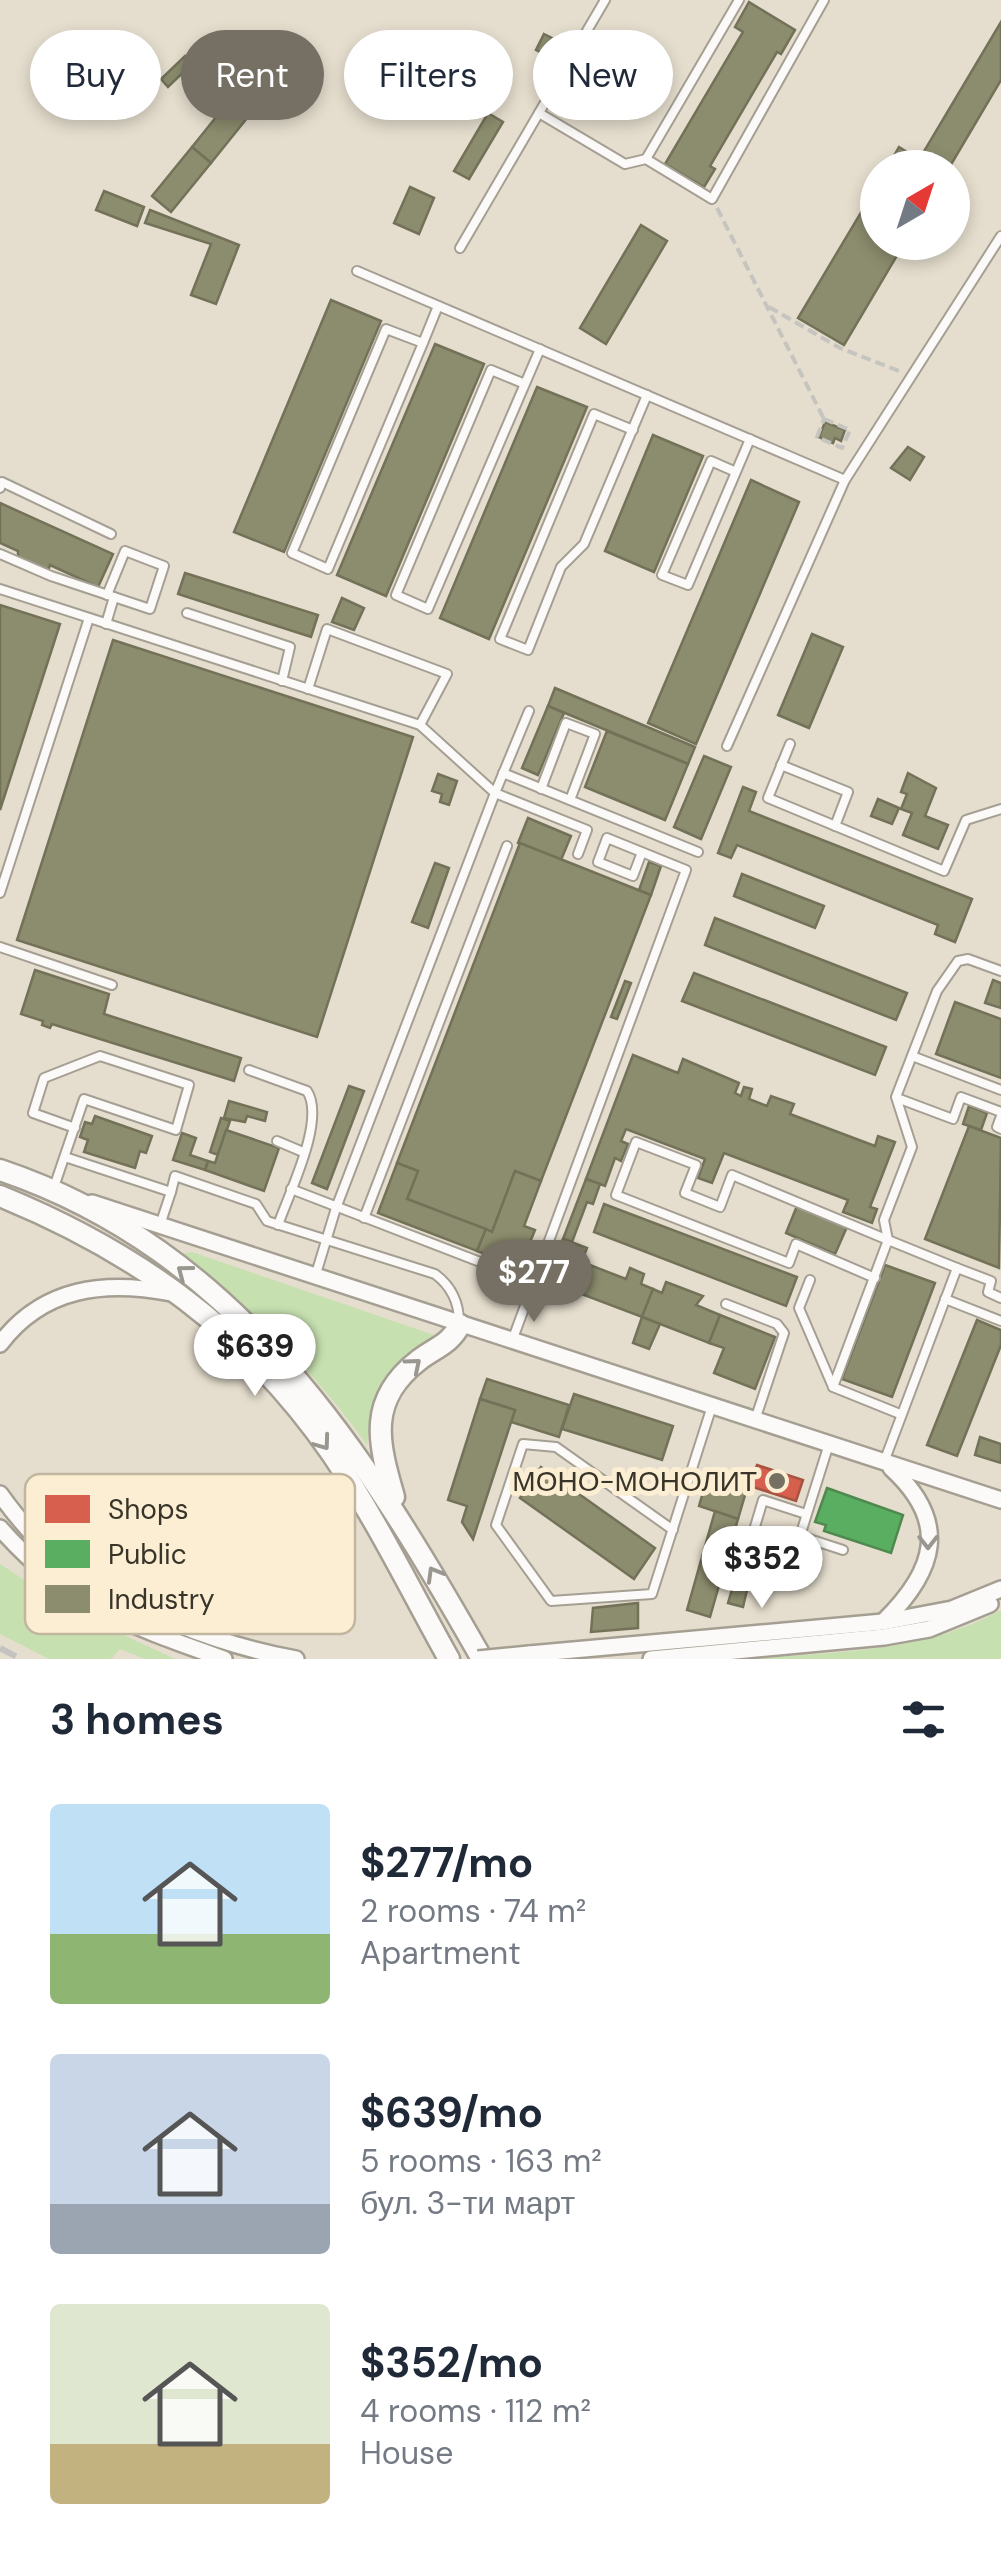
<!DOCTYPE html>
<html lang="en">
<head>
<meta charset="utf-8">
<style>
  :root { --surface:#fff; --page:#f6f6f7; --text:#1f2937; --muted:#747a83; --accent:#757063 }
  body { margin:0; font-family:"DM Sans",sans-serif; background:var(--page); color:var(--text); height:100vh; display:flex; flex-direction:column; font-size:38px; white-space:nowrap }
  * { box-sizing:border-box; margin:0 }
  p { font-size:32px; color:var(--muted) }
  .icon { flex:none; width:55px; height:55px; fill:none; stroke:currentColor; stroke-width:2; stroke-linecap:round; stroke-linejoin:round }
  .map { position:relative; height:1659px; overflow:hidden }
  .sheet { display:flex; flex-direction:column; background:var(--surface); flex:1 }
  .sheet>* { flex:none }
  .hud { position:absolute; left:30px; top:30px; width:942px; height:90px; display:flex; gap:20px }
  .needle { width:65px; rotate:39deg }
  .fabs { position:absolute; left:860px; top:150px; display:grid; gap:20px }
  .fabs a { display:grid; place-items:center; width:110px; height:110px; border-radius:50%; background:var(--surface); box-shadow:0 5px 15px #0003; font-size:50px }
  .price { position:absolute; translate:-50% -85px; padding:0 22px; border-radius:35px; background:#fff; color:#222; font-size:32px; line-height:65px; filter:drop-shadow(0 2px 5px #0008) }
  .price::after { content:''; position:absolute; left:50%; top:60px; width:30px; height:22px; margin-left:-15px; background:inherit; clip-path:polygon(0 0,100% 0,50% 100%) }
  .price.on { background:var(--accent); color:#fff }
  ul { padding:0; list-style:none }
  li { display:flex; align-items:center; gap:30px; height:250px; padding:0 50px }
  li span { display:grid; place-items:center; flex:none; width:280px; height:200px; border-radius:10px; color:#555 }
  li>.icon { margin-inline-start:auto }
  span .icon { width:120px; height:120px; fill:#fffc; stroke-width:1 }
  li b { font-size:42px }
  h2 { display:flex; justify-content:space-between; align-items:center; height:120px; padding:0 50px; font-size:42px }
  .chip { padding:0 35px; border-radius:45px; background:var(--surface); box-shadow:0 5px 15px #0003; font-size:35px; line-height:90px }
  .chip.on { background:var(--accent); color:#fff }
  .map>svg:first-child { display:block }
  .green { fill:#c6e0b0 }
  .shops { fill:#d6604d; stroke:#a75342; stroke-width:2.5 }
  .public { fill:#5aae61; stroke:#508950; stroke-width:2.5 }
  .industry { fill:#8c8c6e; stroke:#737259; stroke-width:2.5 }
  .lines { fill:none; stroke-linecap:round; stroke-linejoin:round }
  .service-casing { stroke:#a59f93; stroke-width:12 }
  .minor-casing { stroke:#a59f93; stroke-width:20 }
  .secondary-casing { stroke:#a59f93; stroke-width:25 }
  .path { stroke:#c5c4be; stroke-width:4; stroke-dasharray:10 5; stroke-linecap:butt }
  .service { stroke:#fbfaf8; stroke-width:8 }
  .minor { stroke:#fbfaf8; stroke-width:15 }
  .secondary { stroke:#fbfaf8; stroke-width:20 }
  .rail { stroke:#c5c3bf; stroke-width:6; stroke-dasharray:18 18; stroke-linecap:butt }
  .minor-bridge-casing { stroke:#a59f93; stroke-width:20; stroke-linecap:butt }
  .minor-bridge { stroke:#fbfaf8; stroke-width:15 }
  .oneway { stroke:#9a9790 }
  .poi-dot { fill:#757063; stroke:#fbeed2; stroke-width:4 }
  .labels { text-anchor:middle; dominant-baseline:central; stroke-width:10; stroke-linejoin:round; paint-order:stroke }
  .poi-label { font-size:28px; fill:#393429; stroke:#fbeed2; text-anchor:end }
  .key { fill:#fbeed2; stroke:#c1b69f; stroke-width:2.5 }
  .key-label { font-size:28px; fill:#393429 }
</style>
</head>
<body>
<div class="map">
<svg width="1001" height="1659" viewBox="0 0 1001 1659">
  <rect width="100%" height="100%" fill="#e5dece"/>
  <!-- green -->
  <g class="green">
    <path d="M 192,1252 L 434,1335 L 397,1367 L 374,1398 L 367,1445 C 315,1371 251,1311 182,1254 Z"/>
    <path d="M 0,1564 L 70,1610 L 175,1659 L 145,1659 L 120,1649 L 111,1659 L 49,1659 L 0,1634 Z"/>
    <path d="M 1001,1610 L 1001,1659 L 754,1659 C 839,1651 924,1653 1001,1610 Z"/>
  </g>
  <!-- shops -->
  <path class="shops" d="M 757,1465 L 803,1480 L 796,1501 L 750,1486 Z"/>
  <!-- public -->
  <path class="public" d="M 827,1488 L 903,1515 L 891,1553 L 824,1531 L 826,1525 L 815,1522 Z"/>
  <!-- industry -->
  <g class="industry">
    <path d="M 749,2 L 795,30 L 781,54 L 777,52 L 710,166 L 715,169 L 704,187 L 665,164 L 743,32 L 735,27 Z"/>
    <path d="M 1001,22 L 1001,80 L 949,168 L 937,168 L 920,158 Z"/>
    <path d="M 544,34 L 552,38 L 544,54 L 536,50 Z"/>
    <path d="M 185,56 L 192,64 L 168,87 L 161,79 Z"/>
    <path d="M 233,96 L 252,112 L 211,163 L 192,147 Z"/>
    <path d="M 488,113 L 503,122 L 469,179 L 454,171 Z"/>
    <path d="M 192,147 L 211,163 L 171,212 L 152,196 Z"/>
    <path d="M 899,147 L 933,168 L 887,168 Z"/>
    <path d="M 878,184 L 878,242 L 905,242 L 844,345 L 798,318 Z"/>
    <path d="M 410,187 L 434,198 L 419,234 L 394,223 Z"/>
    <path d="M 104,191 L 144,207 L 137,226 L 96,210 Z"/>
    <path d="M 150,210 L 239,245 L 216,304 L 191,295 L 211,244 L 145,223 Z"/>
    <path d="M 641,225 L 667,241 L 606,344 L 580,328 Z"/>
    <path d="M 331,300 L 381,321 L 284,552 L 234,532 Z"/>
    <path d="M 435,344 L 484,364 L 386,596 L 337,575 Z"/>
    <path d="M 537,387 L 587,407 L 489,639 L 440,618 Z"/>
    <path d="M 825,422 L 845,430 L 841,441 L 835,438 L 833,443 L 819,437 Z"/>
    <path d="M 653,435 L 703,456 L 654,572 L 605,551 Z"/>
    <path d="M 908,447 L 924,457 L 910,480 L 891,468 Z"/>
    <path d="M 751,480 L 799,502 L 696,744 L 648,723 Z"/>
    <path d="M 0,503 L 113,554 L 98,587 L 50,565 L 48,571 L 18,557 L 18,551 L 0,543 Z"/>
    <path d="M 185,573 L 318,615 L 311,637 L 178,594 Z"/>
    <path d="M 342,598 L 364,608 L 354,630 L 332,622 Z"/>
    <path d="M 0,605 L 60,624 L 0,810 Z"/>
    <path d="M 812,634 L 843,647 L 809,728 L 778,715 Z"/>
    <path d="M 113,640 L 413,737 L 317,1037 L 17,940 Z"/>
    <path d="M 555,688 L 695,747 L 688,764 L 548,706 Z"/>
    <path d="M 548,706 L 564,713 L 538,775 L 522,768 Z"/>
    <path d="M 607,731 L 688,764 L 665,820 L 585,787 Z"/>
    <path d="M 704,756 L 731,767 L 701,839 L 674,827 Z"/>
    <path d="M 908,773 L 936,788 L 925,816 L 948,825 L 938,849 L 903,835 L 912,813 L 901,809 L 907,794 L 901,792 Z"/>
    <path d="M 438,774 L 457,781 L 449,805 L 440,802 L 442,794 L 432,791 Z"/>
    <path d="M 743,787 L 756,792 L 749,811 L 972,899 L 955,942 L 935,934 L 938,925 L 737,845 L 731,858 L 718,853 Z"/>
    <path d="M 878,799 L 899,808 L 892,824 L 871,816 Z"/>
    <path d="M 528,818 L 571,836 L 561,860 L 518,843 Z"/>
    <path d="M 520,843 L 651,895 L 541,1181 L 515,1171 L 492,1232 L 407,1199 L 418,1171 L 397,1163 Z"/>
    <path d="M 649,862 L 661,866 L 651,895 L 639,890 Z"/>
    <path d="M 435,863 L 449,868 L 428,928 L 412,922 Z"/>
    <path d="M 742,874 L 824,906 L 815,928 L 734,896 Z"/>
    <path d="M 715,918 L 907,993 L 896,1020 L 705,945 Z"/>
    <path d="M 35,970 L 109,994 L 104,1014 L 241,1058 L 234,1081 L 52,1024 L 50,1028 L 42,1025 L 43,1021 L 21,1014 Z"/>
    <path d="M 694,973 L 886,1047 L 875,1075 L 682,1001 Z"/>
    <path d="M 993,980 L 1001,983 L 1001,1008 L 985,1003 Z"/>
    <path d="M 625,981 L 631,983 L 617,1019 L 611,1017 Z"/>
    <path d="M 955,1002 L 1001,1019 L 1001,1078 L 936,1054 Z"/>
    <path d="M 633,1055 L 678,1073 L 683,1059 L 739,1083 L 735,1093 L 741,1096 L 744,1087 L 752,1089 L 749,1099 L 767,1106 L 771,1096 L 794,1104 L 790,1114 L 875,1146 L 878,1136 L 895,1142 L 870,1207 L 877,1209 L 872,1223 L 843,1212 L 848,1200 L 724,1153 L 712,1183 L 698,1178 L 705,1159 L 626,1129 L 621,1141 L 628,1144 L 621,1161 L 615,1158 L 605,1186 L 586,1179 Z"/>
    <path d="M 349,1086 L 364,1091 L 327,1189 L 312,1183 Z"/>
    <path d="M 229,1101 L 267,1112 L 265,1121 L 247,1116 L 245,1122 L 224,1118 Z"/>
    <path d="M 969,1106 L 987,1113 L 981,1130 L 963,1124 Z"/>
    <path d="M 95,1116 L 152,1136 L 146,1153 L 140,1151 L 135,1168 L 84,1152 L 88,1140 L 80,1137 L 85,1122 L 92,1124 Z"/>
    <path d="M 221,1118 L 230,1121 L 218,1155 L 210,1152 Z"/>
    <path d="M 969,1126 L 1001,1138 L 999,1268 L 925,1239 Z"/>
    <path d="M 226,1130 L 279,1148 L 264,1191 L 205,1170 L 208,1161 L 215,1163 Z"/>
    <path d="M 182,1133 L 196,1138 L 190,1155 L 208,1161 L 205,1170 L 173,1160 Z"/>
    <path d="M 397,1163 L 418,1171 L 407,1199 L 486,1229 L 477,1251 L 378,1213 Z"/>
    <path d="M 515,1171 L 541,1181 L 524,1226 L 535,1230 L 526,1252 L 516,1248 L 510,1264 L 477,1251 L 486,1229 L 492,1232 Z"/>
    <path d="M 586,1179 L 600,1184 L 593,1204 L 587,1202 L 572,1242 L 563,1239 Z"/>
    <path d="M 604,1204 L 797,1277 L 786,1306 L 594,1232 Z"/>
    <path d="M 797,1206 L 847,1227 L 835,1254 L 786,1233 Z"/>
    <path d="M 563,1239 L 587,1248 L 574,1281 L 550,1272 Z"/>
    <path d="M 582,1262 L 626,1279 L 630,1268 L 644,1274 L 641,1284 L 653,1289 L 642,1317 L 571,1290 Z"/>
    <path d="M 885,1265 L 935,1283 L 892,1397 L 842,1379 Z"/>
    <path d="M 666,1282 L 703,1296 L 696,1305 L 720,1315 L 709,1343 L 642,1317 L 653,1289 L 662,1293 Z"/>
    <path d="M 720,1315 L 775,1337 L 755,1389 L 714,1373 L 724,1348 L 709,1343 Z"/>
    <path d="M 642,1317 L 660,1324 L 649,1349 L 633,1343 Z"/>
    <path d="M 977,1320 L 1001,1330 L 1001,1345 L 957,1456 L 927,1445 Z"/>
    <path d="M 487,1379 L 569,1405 L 559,1437 L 511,1422 L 515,1410 L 480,1399 Z"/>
    <path d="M 574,1394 L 673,1426 L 662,1460 L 562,1429 Z"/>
    <path d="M 480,1399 L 515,1410 L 473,1539 L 462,1522 L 467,1506 L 448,1500 Z"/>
    <path d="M 980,1437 L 1001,1444 L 1001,1463 L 975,1455 Z"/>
    <path d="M 541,1467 L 655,1548 L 634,1579 L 520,1498 Z"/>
    <path d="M 709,1472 L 748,1485 L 738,1519 L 699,1506 Z"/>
    <path d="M 715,1511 L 738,1519 L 710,1617 L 687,1610 Z"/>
    <path d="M 738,1569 L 762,1576 L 758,1589 L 748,1586 L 743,1607 L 728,1603 Z"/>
    <path d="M 638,1603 L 638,1628 L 591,1632 L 593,1608 Z"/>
  </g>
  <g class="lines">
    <defs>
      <g id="service">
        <path d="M 539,113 L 625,164 L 646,159 L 712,199 L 824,0"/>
        <path d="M 646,159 L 739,0"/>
        <path d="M 460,248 L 605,0"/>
        <path d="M 357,271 L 845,480 L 1001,236"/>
        <path d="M 423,343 L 386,329 L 292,553 L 328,569 L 423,343 L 438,306"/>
        <path d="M 525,384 L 491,370 L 396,595 L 428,609 L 540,349"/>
        <path d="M 633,430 L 594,414 L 500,639 L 528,650 L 561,567 L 584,544 L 647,395"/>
        <path d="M 736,472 L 711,461 L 662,575 L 688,585 L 750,439"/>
        <path d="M 0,488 L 2,482 L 111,534"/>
        <path d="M 0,554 L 51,576 L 114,597 L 106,624"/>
        <path d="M 0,589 L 420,725 L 495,793 L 336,1208 L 315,1277"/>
        <path d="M 107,595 L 125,551 L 164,566 L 150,609 L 114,597"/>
        <path d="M 187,613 L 290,647 L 282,681"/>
        <path d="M 308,689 L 327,629 L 447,674 L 420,725"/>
        <path d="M 529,711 L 495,793 L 587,830 L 578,854"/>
        <path d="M 790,744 L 768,798 L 944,871 L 966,820 L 1001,809"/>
        <path d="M 727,746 L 845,480"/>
        <path d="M 781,765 L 848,792 L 835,826"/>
        <path d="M 503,773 L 698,852"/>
        <path d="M 541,789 L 566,723 L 595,734 L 570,800"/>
        <path d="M 0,893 L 89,618"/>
        <path d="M 0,947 L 112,985"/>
        <path d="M 912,1056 L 1001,1090"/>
        <path d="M 249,1070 L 307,1091 C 326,1120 289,1193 278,1225"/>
        <path d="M 897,1098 L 953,1119 L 961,1097 L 1001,1112"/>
        <path d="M 1001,1116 L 997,1127 L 1001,1129"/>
        <path d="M 277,1141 L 303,1152"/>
        <path d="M 65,1157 L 171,1192 L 175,1176 L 256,1204 L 267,1221 L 435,1274 C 451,1286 459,1302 459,1322"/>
        <path d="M 291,1189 L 532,1282"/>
        <path d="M 53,1190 L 84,1099 L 176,1130 L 189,1085 L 100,1056 L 44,1078 L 33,1113 L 75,1128"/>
        <path d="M 364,1218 L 507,846"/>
        <path d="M 160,1225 L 171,1192"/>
        <path d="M 957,1268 L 991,1281 L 988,1292 L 1001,1298"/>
        <path d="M 810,1280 L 799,1308 L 833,1387 L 900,1414"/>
        <path d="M 945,1299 L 1001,1321"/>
        <path d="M 726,1304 L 777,1324 L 784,1333 L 755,1420"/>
        <path d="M 512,1341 L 686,870 L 607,838 L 598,862 L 633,876 L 642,852"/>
        <path d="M 833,1387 L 888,1240 L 732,1175 L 720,1207 L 685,1193 L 696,1165 L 636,1142 L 616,1195 L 789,1263 L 796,1244 L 875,1278"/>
        <path d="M 829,1444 L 800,1536 L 843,1550"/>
        <path d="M 884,1462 L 957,1268 L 888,1240 L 884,1220 L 912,1147 L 896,1097 L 937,991 L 958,961 L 968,959 L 1001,971"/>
        <path d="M 673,1530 L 556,1447 L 523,1444 L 496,1525 L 551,1601 L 652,1594 C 672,1532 692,1469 712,1406"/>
        <path d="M 800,1536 L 789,1574 L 745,1560 L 763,1500 L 806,1514"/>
      </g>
      <g id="minor">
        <path d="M 92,1203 L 1001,1500"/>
        <path d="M 0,1344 C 43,1287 105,1280 171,1293"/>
        <path d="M 0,1494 C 18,1519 38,1543 62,1562 C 117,1607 226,1647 296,1659"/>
        <path d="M 0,1528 C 67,1605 131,1626 224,1659"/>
        <path d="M 884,1621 C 936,1570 950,1522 891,1468"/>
        <path d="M 529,1654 L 883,1622 L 952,1609 L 1001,1589"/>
        <path d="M 651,1659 L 884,1637 L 929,1629 L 990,1604"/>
      </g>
      <g id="secondary">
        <path d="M 0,1170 C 238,1250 365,1453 482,1659"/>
        <path d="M 0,1196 C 137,1252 247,1331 332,1454 C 376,1519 411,1591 449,1659"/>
        <path d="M 394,1497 C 378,1442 367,1400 419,1360 C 436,1347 449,1345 460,1325"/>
      </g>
    </defs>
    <!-- service casing -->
    <use href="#service" class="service-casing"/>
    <!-- minor casing -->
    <use href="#minor" class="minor-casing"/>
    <!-- secondary casing -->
    <use href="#secondary" class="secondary-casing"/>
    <!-- path -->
    <g class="path">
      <path d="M 717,208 L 824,419"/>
      <path d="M 769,307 L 840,348 L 899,371"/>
      <path d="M 824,419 L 850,430 L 842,448 L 817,437 Z"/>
    </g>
    <!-- service -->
    <use href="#service" class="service"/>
    <!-- minor -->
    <use href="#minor" class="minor"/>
    <!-- secondary -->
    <use href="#secondary" class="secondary"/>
    <!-- rail -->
    <path class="rail" d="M 0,1648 L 21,1659"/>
    <defs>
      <path id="minor-bridge" d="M 478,1659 L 529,1654"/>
    </defs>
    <!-- minor-bridge casing -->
    <use href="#minor-bridge" class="minor-bridge-casing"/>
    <!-- minor-bridge -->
    <use href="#minor-bridge" class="minor-bridge"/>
  </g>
  <!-- one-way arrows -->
  <defs><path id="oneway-chevron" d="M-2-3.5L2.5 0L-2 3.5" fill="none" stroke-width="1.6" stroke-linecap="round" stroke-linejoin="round" transform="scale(2.5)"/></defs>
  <g class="oneway">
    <use href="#oneway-chevron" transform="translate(184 1272) rotate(-143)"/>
    <use href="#oneway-chevron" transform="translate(414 1365) rotate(-40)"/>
    <use href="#oneway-chevron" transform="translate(323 1443) rotate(54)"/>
    <use href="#oneway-chevron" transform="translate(928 1542) rotate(90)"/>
    <use href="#oneway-chevron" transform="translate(434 1574) rotate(-120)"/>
  </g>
  <!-- markers -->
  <circle class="poi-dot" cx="777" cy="1481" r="10"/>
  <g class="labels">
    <!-- poi labels -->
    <g class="poi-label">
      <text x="757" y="1481">МОНО-МОНОЛИТ</text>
    </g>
  </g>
  <!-- legend -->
  <rect x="25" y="1474" width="330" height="160" rx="15" class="key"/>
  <rect x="45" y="1495" width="45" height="28" fill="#d6604d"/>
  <rect x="45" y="1540" width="45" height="28" fill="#5aae61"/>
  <rect x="45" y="1585" width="45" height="28" fill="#8c8c6e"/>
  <g class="key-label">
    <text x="108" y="1519">Shops</text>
    <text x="108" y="1564">Public</text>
    <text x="108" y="1609">Industry</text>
  </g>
</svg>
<div class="fabs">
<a><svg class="needle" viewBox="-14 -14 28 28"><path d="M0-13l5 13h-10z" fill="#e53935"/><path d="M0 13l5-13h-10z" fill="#747a83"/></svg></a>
</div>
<b class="price on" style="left:534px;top:1325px">$277</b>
<b class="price" style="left:255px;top:1399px">$639</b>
<b class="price" style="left:762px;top:1611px">$352</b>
<div class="hud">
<a class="chip">Buy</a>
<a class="chip on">Rent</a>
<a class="chip">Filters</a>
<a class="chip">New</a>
</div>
</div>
<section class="sheet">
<h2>3 homes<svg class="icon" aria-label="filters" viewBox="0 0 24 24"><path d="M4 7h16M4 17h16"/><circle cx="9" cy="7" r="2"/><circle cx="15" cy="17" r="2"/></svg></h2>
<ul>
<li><span style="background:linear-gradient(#bfe0f5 65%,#8fb573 0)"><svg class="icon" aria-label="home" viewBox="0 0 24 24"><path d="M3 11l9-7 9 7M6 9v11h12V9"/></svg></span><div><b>$277/mo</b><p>2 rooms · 74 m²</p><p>Apartment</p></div></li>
<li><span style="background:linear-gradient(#c9d6e8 75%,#9aa5b1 0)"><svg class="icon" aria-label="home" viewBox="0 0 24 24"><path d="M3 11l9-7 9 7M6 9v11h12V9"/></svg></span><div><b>$639/mo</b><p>5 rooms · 163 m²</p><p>бул. 3-ти март</p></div></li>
<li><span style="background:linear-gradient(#dfe7d0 70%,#c2b280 0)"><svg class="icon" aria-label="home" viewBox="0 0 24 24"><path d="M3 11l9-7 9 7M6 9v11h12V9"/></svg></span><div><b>$352/mo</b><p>4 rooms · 112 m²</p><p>House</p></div></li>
</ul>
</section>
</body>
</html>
